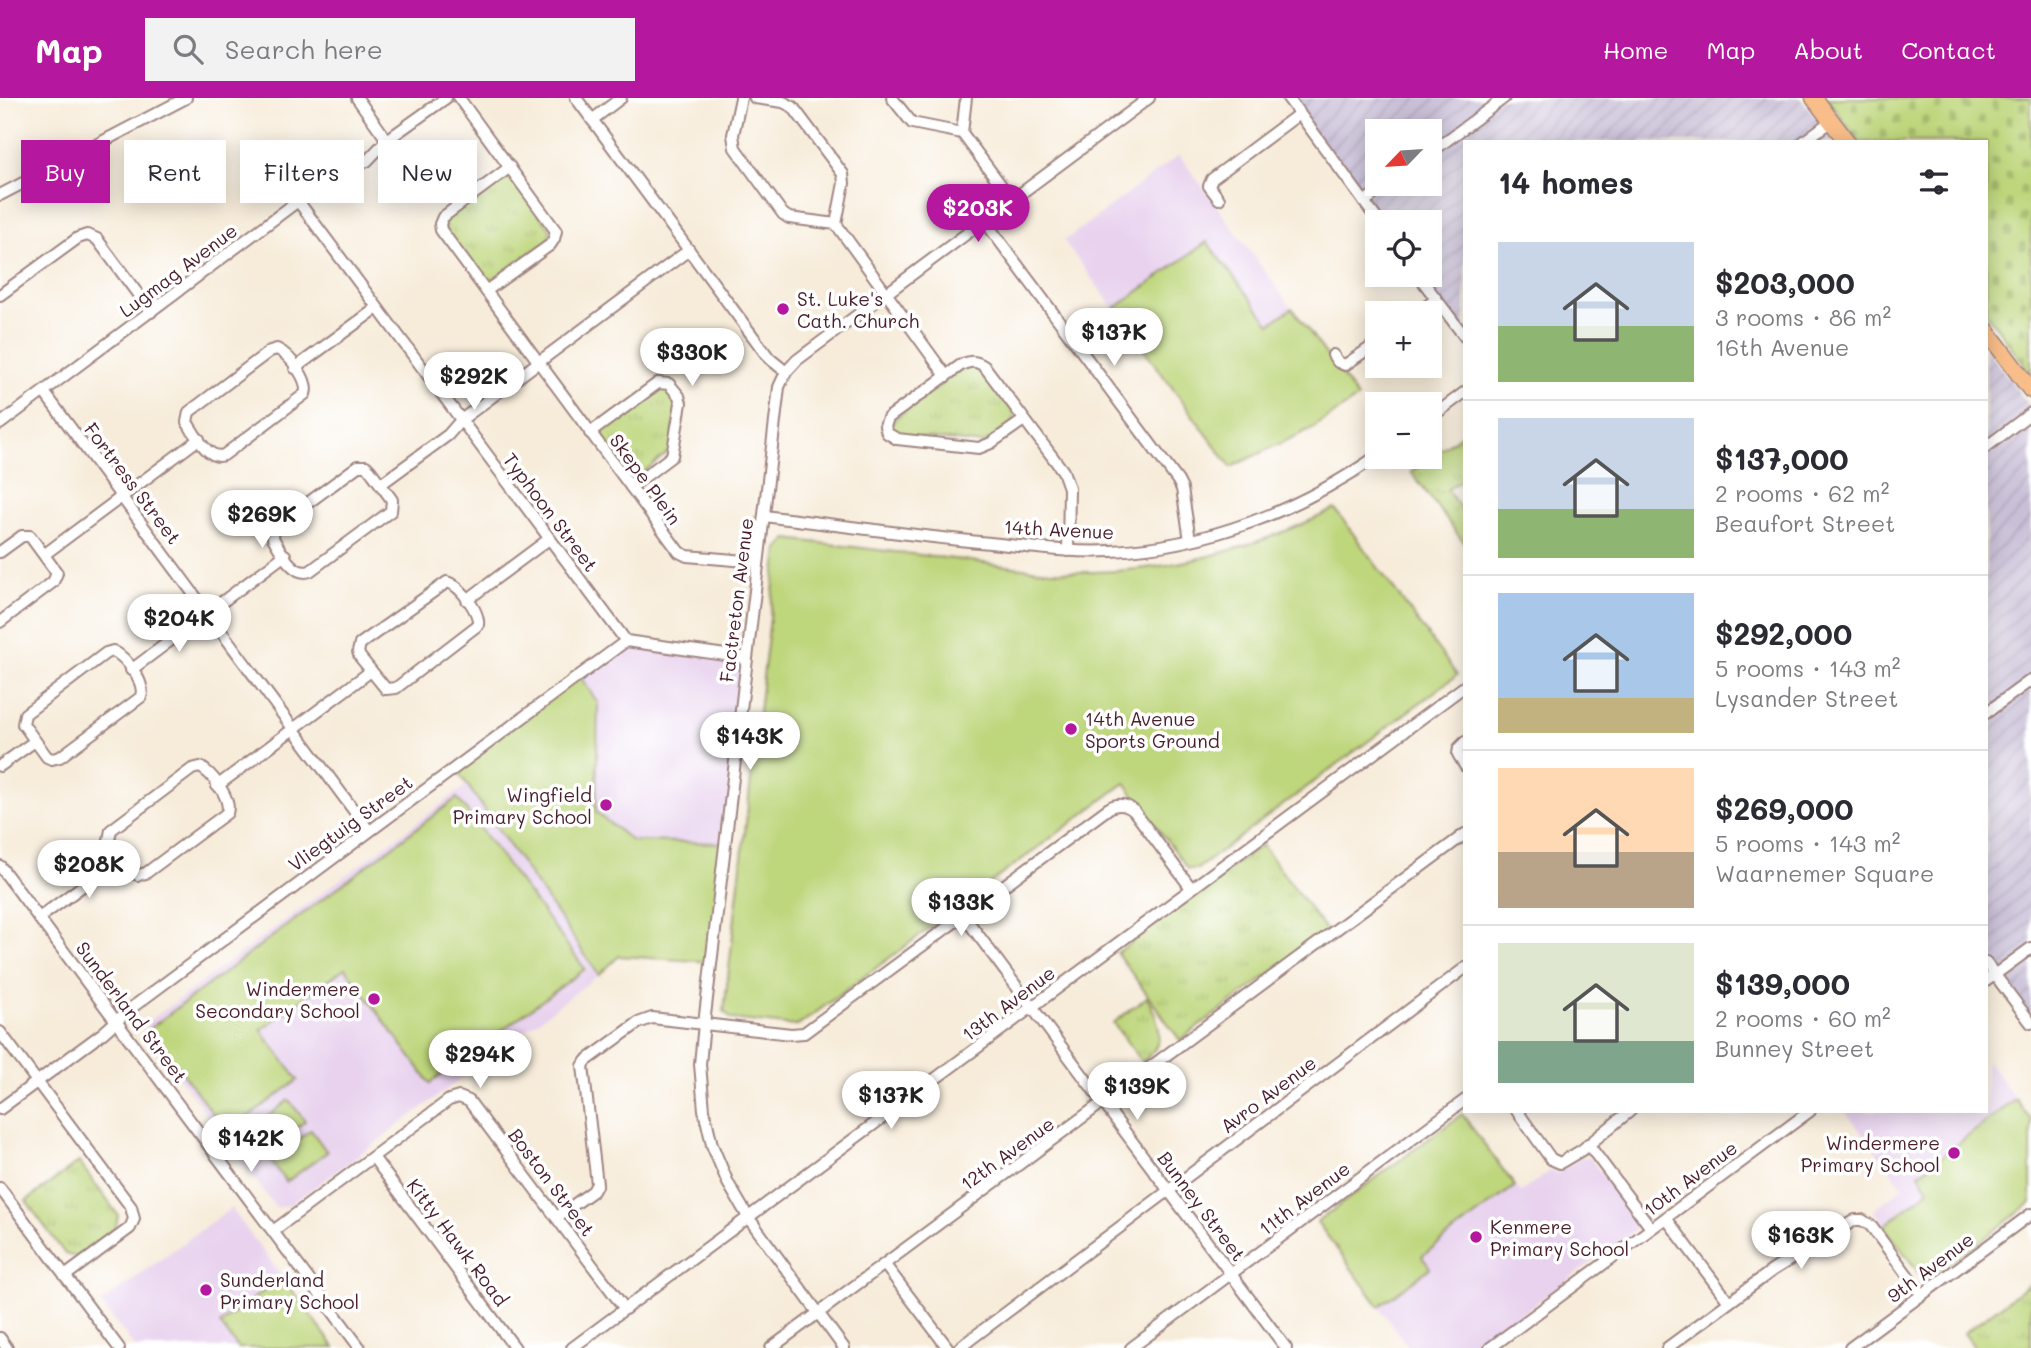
<!DOCTYPE html>
<html lang="en">
<head>
<meta charset="utf-8">
<style>
  :root { --surface:#fff; --page:#f2f2f3; --text:#2b2b33; --muted:#7c7c81; --line:#e1e1e2; --accent:#b5179e }
  body { margin:0; font-family:Mali,sans-serif; background:var(--page); color:var(--text); height:100vh; display:flex; flex-direction:column; font-size:26px; white-space:nowrap }
  * { box-sizing:border-box; margin:0 }
  p { font-size:23px; color:var(--muted) }
  .icon { flex:none; width:38px; height:38px; fill:none; stroke:currentColor; stroke-width:2; stroke-linecap:round; stroke-linejoin:round }
  .map { position:relative; flex:1; overflow:hidden }
  .sheet { position:absolute; left:1463px; top:42px; width:525px; height:973px; display:flex; flex-direction:column; background:var(--surface); border-radius:0px; box-shadow:0 4px 18px #0003 }
  .sheet>* { flex:none }
  .top-card { position:absolute; left:21px; top:42px; width:665px; height:63px; display:flex; gap:14px }
  .needle { width:46px; rotate:245deg }
  .tools { position:absolute; left:1365px; top:21px; display:grid; gap:14px }
  .tools a { display:grid; place-items:center; width:77px; height:77px; border-radius:0px; background:var(--surface); box-shadow:0 4px 18px #0003; font-size:35px }
  .price { position:absolute; translate:-50% -60px; padding:0 16px; border-radius:24px; background:#fff; color:#222; font-size:23px; line-height:46px; filter:drop-shadow(0 2px 4px #0008) }
  .price::after { content:''; position:absolute; left:50%; top:42px; width:21px; height:16px; margin-left:-10px; background:inherit; clip-path:polygon(0 0,100% 0,50% 100%) }
  .price.selected { background:var(--accent); color:#fff }
  ul { padding:0; list-style:none }
  li { display:flex; align-items:center; gap:21px; height:175px; padding:0 35px }
  li+li { border-top:2px solid var(--line) }
  li span { display:grid; place-items:center; flex:none; width:196px; height:140px; border-radius:0px; color:#555 }
  li>.icon { margin-inline-start:auto }
  span .icon { width:84px; height:84px; fill:#fffc; stroke-width:1 }
  li b { font-size:30px }
  h2 { display:flex; justify-content:space-between; align-items:center; height:84px; padding:0 35px; font-size:30px }
  .pill { padding:0 24px; border-radius:0px; background:var(--surface); box-shadow:0 4px 18px #0003; font-size:24px; line-height:63px }
  .pill.selected { background:var(--accent); color:#fff }
  header { display:flex; align-items:center; gap:42px; box-sizing:border-box; height:98px; padding:0 35px; background:var(--accent); color:#fff }
  header strong { font-size:33px }
  nav { display:flex; gap:38px; margin-inline-start:auto; font-size:24px }
  .search { width:490px; height:63px; background:var(--page); display:flex; align-items:center; gap:18px; box-sizing:border-box; padding:0 24px; border-radius:0px; color:var(--muted); font-size:26px }
  .map>svg:first-child { display:block }
  .built { fill:#e8d2ee }
  .industrial { fill:url(#industrial-furrows); fill-rule:evenodd }
  .grass { fill:#bed67b; stroke:#847a53; stroke-width:2 }
  .cemetery { fill:url(#cemetery-stones); stroke:#847a53; stroke-width:2 }
  .park { fill:url(#park-tufts); stroke:#847a53; stroke-width:2 }
  .lines { fill:none; stroke-linecap:round; stroke-linejoin:round }
  .minor-casing { stroke:#a08682; stroke-width:14 }
  .primary-casing { stroke:#a08682; stroke-width:19 }
  .minor { stroke:#fff; stroke-width:10 }
  .primary { stroke:#f8bd89; stroke-width:16 }
  .poi-dot { fill:#b5179e; stroke:#fff; stroke-width:2.5 }
  .labels { text-anchor:middle; dominant-baseline:central; stroke-width:7; stroke-linejoin:round; paint-order:stroke }
  .street-label { font-size:19px; fill:#4a1f2b; stroke:#fff }
  .poi-label { font-size:19px; fill:#4a1f2b; stroke:#fff; text-anchor:start }
</style>
</head>
<body>
<header>
<strong>Map</strong>
<div class="search"><svg class="icon" aria-label="search" viewBox="0 0 24 24"><circle cx="10" cy="10" r="6"/><path d="M15 15l6 6"/></svg>Search here</div>
<nav><a>Home</a><a>Map</a><a>About</a><a>Contact</a></nav>
</header>
<div class="map">
<svg width="2031" height="1250" viewBox="0 0 2031 1250">
  <defs>
    <pattern id="industrial-furrows" width="10" height="10" patternUnits="userSpaceOnUse" patternTransform="scale(1.75)"><rect width="10" height="10" fill="#c9bfd7"/><path d="M-1 1l2-2M0 10L10 0M9 11l2-2" fill="none" stroke="#aea4b9"/></pattern>
    <pattern id="cemetery-stones" width="16" height="16" patternUnits="userSpaceOnUse" patternTransform="scale(1.75)"><rect width="16" height="16" fill="#bed67b"/><path d="M2 7V4a2 2 0 0 1 4 0v3zM10 15v-3a2 2 0 0 1 4 0v3z" fill="#a5b76a"/></pattern>
    <pattern id="park-tufts" width="24" height="20" patternUnits="userSpaceOnUse" patternTransform="scale(1.75)"><rect width="24" height="20" fill="#bed67b"/><path d="M3 7l-1-3M5 7V3M7 7l1-3M15 17l-1-3M17 17v-4M19 17l1-3" fill="none" stroke="#a5b76a"/></pattern>
  </defs>
  <rect width="100%" height="100%" fill="#fff"/>
  <filter id="ink" filterUnits="userSpaceOnUse"><feTurbulence type="fractalNoise" baseFrequency=".0143" numOctaves="2"/><feDisplacementMap in="SourceGraphic" scale="14" xChannelSelector="R" yChannelSelector="G"/><feConvolveMatrix kernelMatrix="1 2 1 2 8 2 1 2 1" color-interpolation-filters="sRGB"/></filter>
  <filter id="wash" filterUnits="userSpaceOnUse"><feTurbulence type="fractalNoise" baseFrequency=".00686" numOctaves="4" result="noise"/><feDisplacementMap in="SourceGraphic" scale="28" xChannelSelector="R" yChannelSelector="G"/><feGaussianBlur stdDeviation="1.57" result="paint"/><feColorMatrix in="noise" values="0 0 0 0 0 0 0 0 0 0 0 0 0 0 0 0 0 1.4 0 .05"/><feComposite in="paint" operator="in"/></filter>
  <g filter="url(#wash)">
    <rect width="100%" height="100%" fill="#f7ecda"/>
    <!-- built -->
    <g class="built">
      <path d="M 1179,57 L 1358,300 L 1311,331 L 1231,369 L 1064,143 Z"/>
      <path d="M 626,543 L 747,560 L 711,864 L 619,858 L 599,877 L 358,1058 L 288,1108 L 276,1110 L 146,935 L 148,924 L 467,687 L 455,669 Z"/>
      <path d="M 1986,961 L 2031,1022 L 2031,1105 L 1931,1180 L 1922,1179 L 1874,1112 L 1903,1089 L 1845,1013 L 1986,1013 Z"/>
      <path d="M 1462,1016 L 1521,1094 L 1553,1071 L 1557,1076 L 1581,1059 L 1590,1060 L 1636,1122 L 1635,1132 L 1475,1250 L 1409,1250 L 1317,1124 Z"/>
      <path d="M 231,1110 L 335,1250 L 135,1250 L 101,1205 Z"/>
    </g>
    <!-- industrial -->
    <g class="industrial">
      <path d="M 1288,0 L 1801,0 L 1834,44 L 1465,44 L 1465,239 L 1418,177 L 1430,177 L 1430,124 L 1379,124 ZM 1377,33 L 1430,33 L 1430,86 L 1377,86 Z"/>
      <path d="M 1986,250 L 2031,310 L 2031,925 L 1986,865 Z"/>
    </g>
    <!-- grass -->
    <g class="grass">
      <path d="M 1207,144 L 1270,226 L 1292,210 L 1358,300 L 1311,331 L 1231,369 L 1114,211 Z"/>
      <path d="M 1335,411 L 1457,577 L 1197,771 L 1188,771 L 1125,685 L 799,927 L 795,928 L 731,921 L 724,913 L 778,451 L 787,441 C 845,448 904,455 962,462 C 1006,468 1050,475 1095,474 C 1179,472 1260,448 1335,411 Z"/>
      <path d="M 579,577 L 598,605 L 596,714 L 632,743 L 725,745 L 711,864 L 619,858 L 599,877 L 455,669 Z"/>
      <path d="M 457,700 L 585,871 L 430,985 L 345,870 L 261,932 L 298,982 L 227,1034 L 149,931 Z"/>
      <path d="M 2016,1001 L 2031,1022 L 2031,1105 L 1931,1180 L 1922,1179 L 1884,1128 L 1929,1092 L 1919,1076 Z"/>
      <path d="M 289,1002 L 305,1023 L 264,1055 L 248,1034 Z"/>
      <path d="M 1462,1016 L 1515,1088 L 1422,1158 L 1430,1170 L 1379,1208 L 1317,1124 Z"/>
      <path d="M 311,1032 L 327,1054 L 286,1084 L 270,1062 Z"/>
      <path d="M 282,1179 L 335,1250 L 238,1250 L 220,1226 Z"/>
    </g>
    <!-- cemetery -->
    <path class="cemetery" d="M 1827,0 L 2031,0 L 2031,276 L 1986,215 L 1986,44 L 1859,44 Z"/>
    <!-- park -->
    <g class="park">
      <path d="M 506,77 L 509,77 L 551,132 L 548,143 L 488,185 L 485,184 L 445,133 L 445,123 Z"/>
      <path d="M 966,268 L 980,270 L 1015,316 L 1014,323 L 984,346 L 897,337 L 892,334 L 892,323 Z"/>
      <path d="M 657,290 L 669,291 L 677,305 L 671,352 L 636,380 L 629,379 C 620,367 598,348 601,332 Z"/>
      <path d="M 1465,334 L 1465,379 L 1447,392 L 1465,416 L 1465,446 L 1411,374 Z"/>
      <path d="M 1262,747 L 1327,834 L 1180,942 L 1117,855 Z"/>
      <path d="M 1147,899 C 1159,925 1169,944 1142,964 L 1113,925 Z"/>
      <path d="M 79,1064 L 118,1117 L 116,1129 L 76,1159 L 65,1156 L 26,1103 Z"/>
      <path d="M 2031,1185 L 2031,1250 L 1975,1250 L 1964,1235 Z"/>
    </g>
  </g>
  <g filter="url(#ink)">
    <g class="lines">
      <defs>
        <g id="minor">
          <path d="M 357,0 L 387,42"/>
          <path d="M 459,0 L 556,133 L 554,141 L 550,147 L 486,193"/>
          <path d="M 576,0 L 769,260 L 786,274"/>
          <path d="M 741,0 L 733,37 L 735,50 L 783,116 L 789,120 L 836,126 L 946,278"/>
          <path d="M 755,0 L 783,4 L 793,9 L 843,76 L 844,85 L 836,126"/>
          <path d="M 892,0 L 912,25 L 962,35 L 1012,102"/>
          <path d="M 1288,0 L 1379,124"/>
          <path d="M 592,22 L 621,0"/>
          <path d="M 962,35 L 966,0"/>
          <path d="M 1803,44 L 1831,23"/>
          <path d="M 1430,55 L 1504,0"/>
          <path d="M 510,69 L 443,119 L 440,126 L 441,132 L 679,454 L 687,458 L 758,464"/>
          <path d="M 0,97 L 186,0"/>
          <path d="M 1219,101 L 1209,88 L 1212,81 L 1299,16"/>
          <path d="M 298,103 L 626,543"/>
          <path d="M 1364,104 L 1388,86"/>
          <path d="M 984,122 L 1178,383 L 1182,391 L 1190,442"/>
          <path d="M 1418,177 L 1465,239"/>
          <path d="M 0,197 L 78,140 L 87,137 L 97,141 L 151,214"/>
          <path d="M 1418,215 L 1436,201"/>
          <path d="M 277,251 C 290,257 310,283 305,296 L 224,357 C 208,363 195,336 187,324 L 189,314 L 270,253 Z"/>
          <path d="M 1333,257 L 1338,264 L 1345,267 L 1377,245"/>
          <path d="M 295,270 L 377,210"/>
          <path d="M 44,294 L 369,733"/>
          <path d="M 1430,320 L 1465,294"/>
          <path d="M 1024,322 L 991,345 L 979,350 L 897,341 L 887,335 L 885,328 L 888,320 L 961,267 C 970,263 976,262 985,269 L 1063,373 L 1069,390 L 1068,453"/>
          <path d="M 0,326 L 322,85 L 367,63 L 387,42 L 446,0"/>
          <path d="M 590,335 L 658,285 L 669,286 L 679,298 L 681,305 L 672,358 L 631,389"/>
          <path d="M 1986,349 L 2031,315"/>
          <path d="M 358,368 L 366,368 L 370,372 L 392,402 L 391,413 L 310,473 C 293,479 281,453 273,440 L 274,430 Z"/>
          <path d="M 381,386 L 448,337 L 461,322 L 689,152"/>
          <path d="M 764,418 C 839,427 914,438 990,445 C 1030,449 1071,455 1111,453 C 1206,449 1300,412 1377,358"/>
          <path d="M 0,454 L 22,438 L 30,438 L 57,475 L 53,484 L 0,524"/>
          <path d="M 45,456 L 199,341"/>
          <path d="M 447,484 C 460,487 480,514 478,527 L 396,590 L 386,591 L 360,559 L 358,554 L 360,546 Z"/>
          <path d="M 467,502 L 549,441"/>
          <path d="M 113,553 C 126,559 146,585 141,599 L 60,659 L 52,661 L 47,659 L 23,626 L 25,616 L 106,555 Z"/>
          <path d="M 131,572 L 285,457"/>
          <path d="M 1986,615 L 2031,582"/>
          <path d="M 1465,644 L 1459,650 L 1458,656 L 1465,668"/>
          <path d="M 0,668 L 35,643"/>
          <path d="M 200,669 C 212,675 232,701 227,715 L 146,775 L 138,777 L 133,775 L 109,742 L 111,732 L 192,671 Z"/>
          <path d="M 217,688 L 371,573"/>
          <path d="M 0,768 L 360,1250"/>
          <path d="M 964,818 L 1286,1250"/>
          <path d="M 39,820 L 122,759"/>
          <path d="M 1986,865 L 2031,925"/>
          <path d="M 1986,883 L 2031,850"/>
          <path d="M 0,934 L 131,1109 L 134,1121 L 130,1130 L 65,1178"/>
          <path d="M 0,1011 L 103,935 L 130,911 L 626,543 L 747,560"/>
          <path d="M 1517,1013 L 1551,1061 L 1560,1065 L 1582,1052 L 1630,1013"/>
          <path d="M 1588,1046 L 1651,1130"/>
          <path d="M 373,1059 L 515,1250"/>
          <path d="M 0,1090 L 119,1250"/>
          <path d="M 557,1119 L 593,1093 L 597,1086 L 583,968 L 586,963 L 638,925 L 652,920 L 791,936 L 804,935 L 1109,710 C 1118,705 1126,706 1134,713 L 1191,790"/>
          <path d="M 1666,1120 L 1729,1204"/>
          <path d="M 273,1133 L 449,1002 L 459,999 L 469,1003 L 625,1211"/>
          <path d="M 885,1167 L 948,1250"/>
          <path d="M 0,1240 L 7,1250"/>
          <path d="M 572,1250 L 1465,588"/>
          <path d="M 771,1250 L 1465,736"/>
          <path d="M 844,1250 L 748,1119 L 728,1085 L 712,1047 L 704,1012 L 700,966 L 704,926 L 779,289 L 786,274 L 797,262 L 1149,0"/>
          <path d="M 959,1250 L 1465,870"/>
          <path d="M 1131,1250 L 1465,1002"/>
          <path d="M 1490,1250 L 1810,1013"/>
          <path d="M 1667,1250 L 1773,1172 L 1855,1122 L 1862,1122 L 1871,1128 L 1922,1197"/>
          <path d="M 1850,1250 L 2031,1116"/>
        </g>
        <g id="primary">
          <path d="M 1814,0 L 1847,44"/>
          <path d="M 1986,232 L 2031,292"/>
        </g>
      </defs>
      <!-- minor casing -->
      <use href="#minor" class="minor-casing"/>
      <!-- primary casing -->
      <use href="#primary" class="primary-casing"/>
      <!-- minor -->
      <use href="#minor" class="minor"/>
      <!-- primary -->
      <use href="#primary" class="primary"/>
    </g>
  </g>
  <!-- markers -->
  <g class="poi-dot">
    <circle cx="783" cy="211" r="7"/>
    <circle cx="1071" cy="631" r="7"/>
    <circle cx="606" cy="707" r="7"/>
    <circle cx="374" cy="901" r="7"/>
    <circle cx="1954" cy="1055" r="7"/>
    <circle cx="1476" cy="1139" r="7"/>
    <circle cx="206" cy="1192" r="7"/>
  </g>
  <g class="labels">
    <!-- street labels -->
    <g class="street-label">
      <text transform="translate(178 172) rotate(-37)">Lugmag Avenue</text>
      <text transform="translate(646 381) rotate(54)">Skepe Plein</text>
      <text transform="translate(133 385) rotate(53)">Fortress Street</text>
      <text transform="translate(551 414) rotate(53)">Typhoon Street</text>
      <text transform="translate(1059 431) rotate(3)">14th Avenue</text>
      <text transform="translate(736 502) rotate(-83)">Factreton Avenue</text>
      <text transform="translate(350 725) rotate(-36)">Vliegtuig Street</text>
      <text transform="translate(1008 905) rotate(-37)">13th Avenue</text>
      <text transform="translate(132 914) rotate(53)">Sunderland Street</text>
      <text transform="translate(1268 996) rotate(-37)">Avro Avenue</text>
      <text transform="translate(1007 1055) rotate(-36)">12th Avenue</text>
      <text transform="translate(1690 1080) rotate(-37)">10th Avenue</text>
      <text transform="translate(552 1084) rotate(53)">Boston Street</text>
      <text transform="translate(1304 1100) rotate(-37)">11th Avenue</text>
      <text transform="translate(1202 1108) rotate(53)">Bunney Street</text>
      <text transform="translate(458 1144) rotate(53)">Kitty Hawk Road</text>
      <text transform="translate(1930 1169) rotate(-37)">9th Avenue</text>
    </g>
    <!-- poi labels -->
    <g class="poi-label">
      <text x="797" y="200">St. Luke's<tspan x="797" dy="22">Cath. Church</tspan></text>
      <text x="1085" y="620">14th Avenue<tspan x="1085" dy="22">Sports Ground</tspan></text>
      <text x="592" y="696" text-anchor="end">Wingfield<tspan x="592" dy="22">Primary School</tspan></text>
      <text x="360" y="890" text-anchor="end">Windermere<tspan x="360" dy="22">Secondary School</tspan></text>
      <text x="1940" y="1044" text-anchor="end">Windermere<tspan x="1940" dy="22">Primary School</tspan></text>
      <text x="1490" y="1128">Kenmere<tspan x="1490" dy="22">Primary School</tspan></text>
      <text x="220" y="1181">Sunderland<tspan x="220" dy="22">Primary School</tspan></text>
    </g>
  </g>
</svg>
<div class="tools">
<a><svg class="needle" viewBox="-14 -14 28 28"><path d="M0-13l5 13h-10z" fill="#e53935"/><path d="M0 13l5-13h-10z" fill="#7c7c81"/></svg></a>
<a><svg class="icon" aria-label="locate" viewBox="0 0 24 24"><circle cx="12" cy="12" r="6"/><path d="M12 2v4M12 18v4M2 12h4M18 12h4"/></svg></a>
<a>+</a>
<a>−</a>
</div>
<b class="price selected" style="left:978px;top:146px">$203K</b>
<b class="price" style="left:1114px;top:270px">$137K</b>
<b class="price" style="left:692px;top:290px">$330K</b>
<b class="price" style="left:474px;top:314px">$292K</b>
<b class="price" style="left:262px;top:452px">$269K</b>
<b class="price" style="left:179px;top:556px">$204K</b>
<b class="price" style="left:750px;top:674px">$143K</b>
<b class="price" style="left:89px;top:802px">$208K</b>
<b class="price" style="left:961px;top:840px">$133K</b>
<b class="price" style="left:480px;top:992px">$294K</b>
<b class="price" style="left:1137px;top:1024px">$139K</b>
<b class="price" style="left:891px;top:1033px">$137K</b>
<b class="price" style="left:251px;top:1076px">$142K</b>
<b class="price" style="left:1801px;top:1173px">$163K</b>
<div class="top-card">
<a class="pill selected">Buy</a>
<a class="pill">Rent</a>
<a class="pill">Filters</a>
<a class="pill">New</a>
</div>
<section class="sheet">
<h2>14 homes<svg class="icon" aria-label="filters" viewBox="0 0 24 24"><path d="M4 7h16M4 17h16"/><circle cx="9" cy="7" r="2"/><circle cx="15" cy="17" r="2"/></svg></h2>
<ul>
<li><span style="background:linear-gradient(#c9d6e8 60%,#8fb573 0)"><svg class="icon" aria-label="home" viewBox="0 0 24 24"><path d="M3 11l9-7 9 7M6 9v11h12V9"/></svg></span><div><b>$203,000</b><p>3 rooms · 86 m²</p><p>16th Avenue</p></div></li>
<li><span style="background:linear-gradient(#c9d6e8 65%,#8fb573 0)"><svg class="icon" aria-label="home" viewBox="0 0 24 24"><path d="M3 11l9-7 9 7M6 9v11h12V9"/></svg></span><div><b>$137,000</b><p>2 rooms · 62 m²</p><p>Beaufort Street</p></div></li>
<li><span style="background:linear-gradient(#a9c7e8 75%,#c2b280 0)"><svg class="icon" aria-label="home" viewBox="0 0 24 24"><path d="M3 11l9-7 9 7M6 9v11h12V9"/></svg></span><div><b>$292,000</b><p>5 rooms · 143 m²</p><p>Lysander Street</p></div></li>
<li><span style="background:linear-gradient(#ffd9b3 60%,#b9a48a 0)"><svg class="icon" aria-label="home" viewBox="0 0 24 24"><path d="M3 11l9-7 9 7M6 9v11h12V9"/></svg></span><div><b>$269,000</b><p>5 rooms · 143 m²</p><p>Waarnemer Square</p></div></li>
<li><span style="background:linear-gradient(#dfe7d0 70%,#7fa58c 0)"><svg class="icon" aria-label="home" viewBox="0 0 24 24"><path d="M3 11l9-7 9 7M6 9v11h12V9"/></svg></span><div><b>$139,000</b><p>2 rooms · 60 m²</p><p>Bunney Street</p></div></li>
</ul>
</section>
</div>
</body>
</html>
